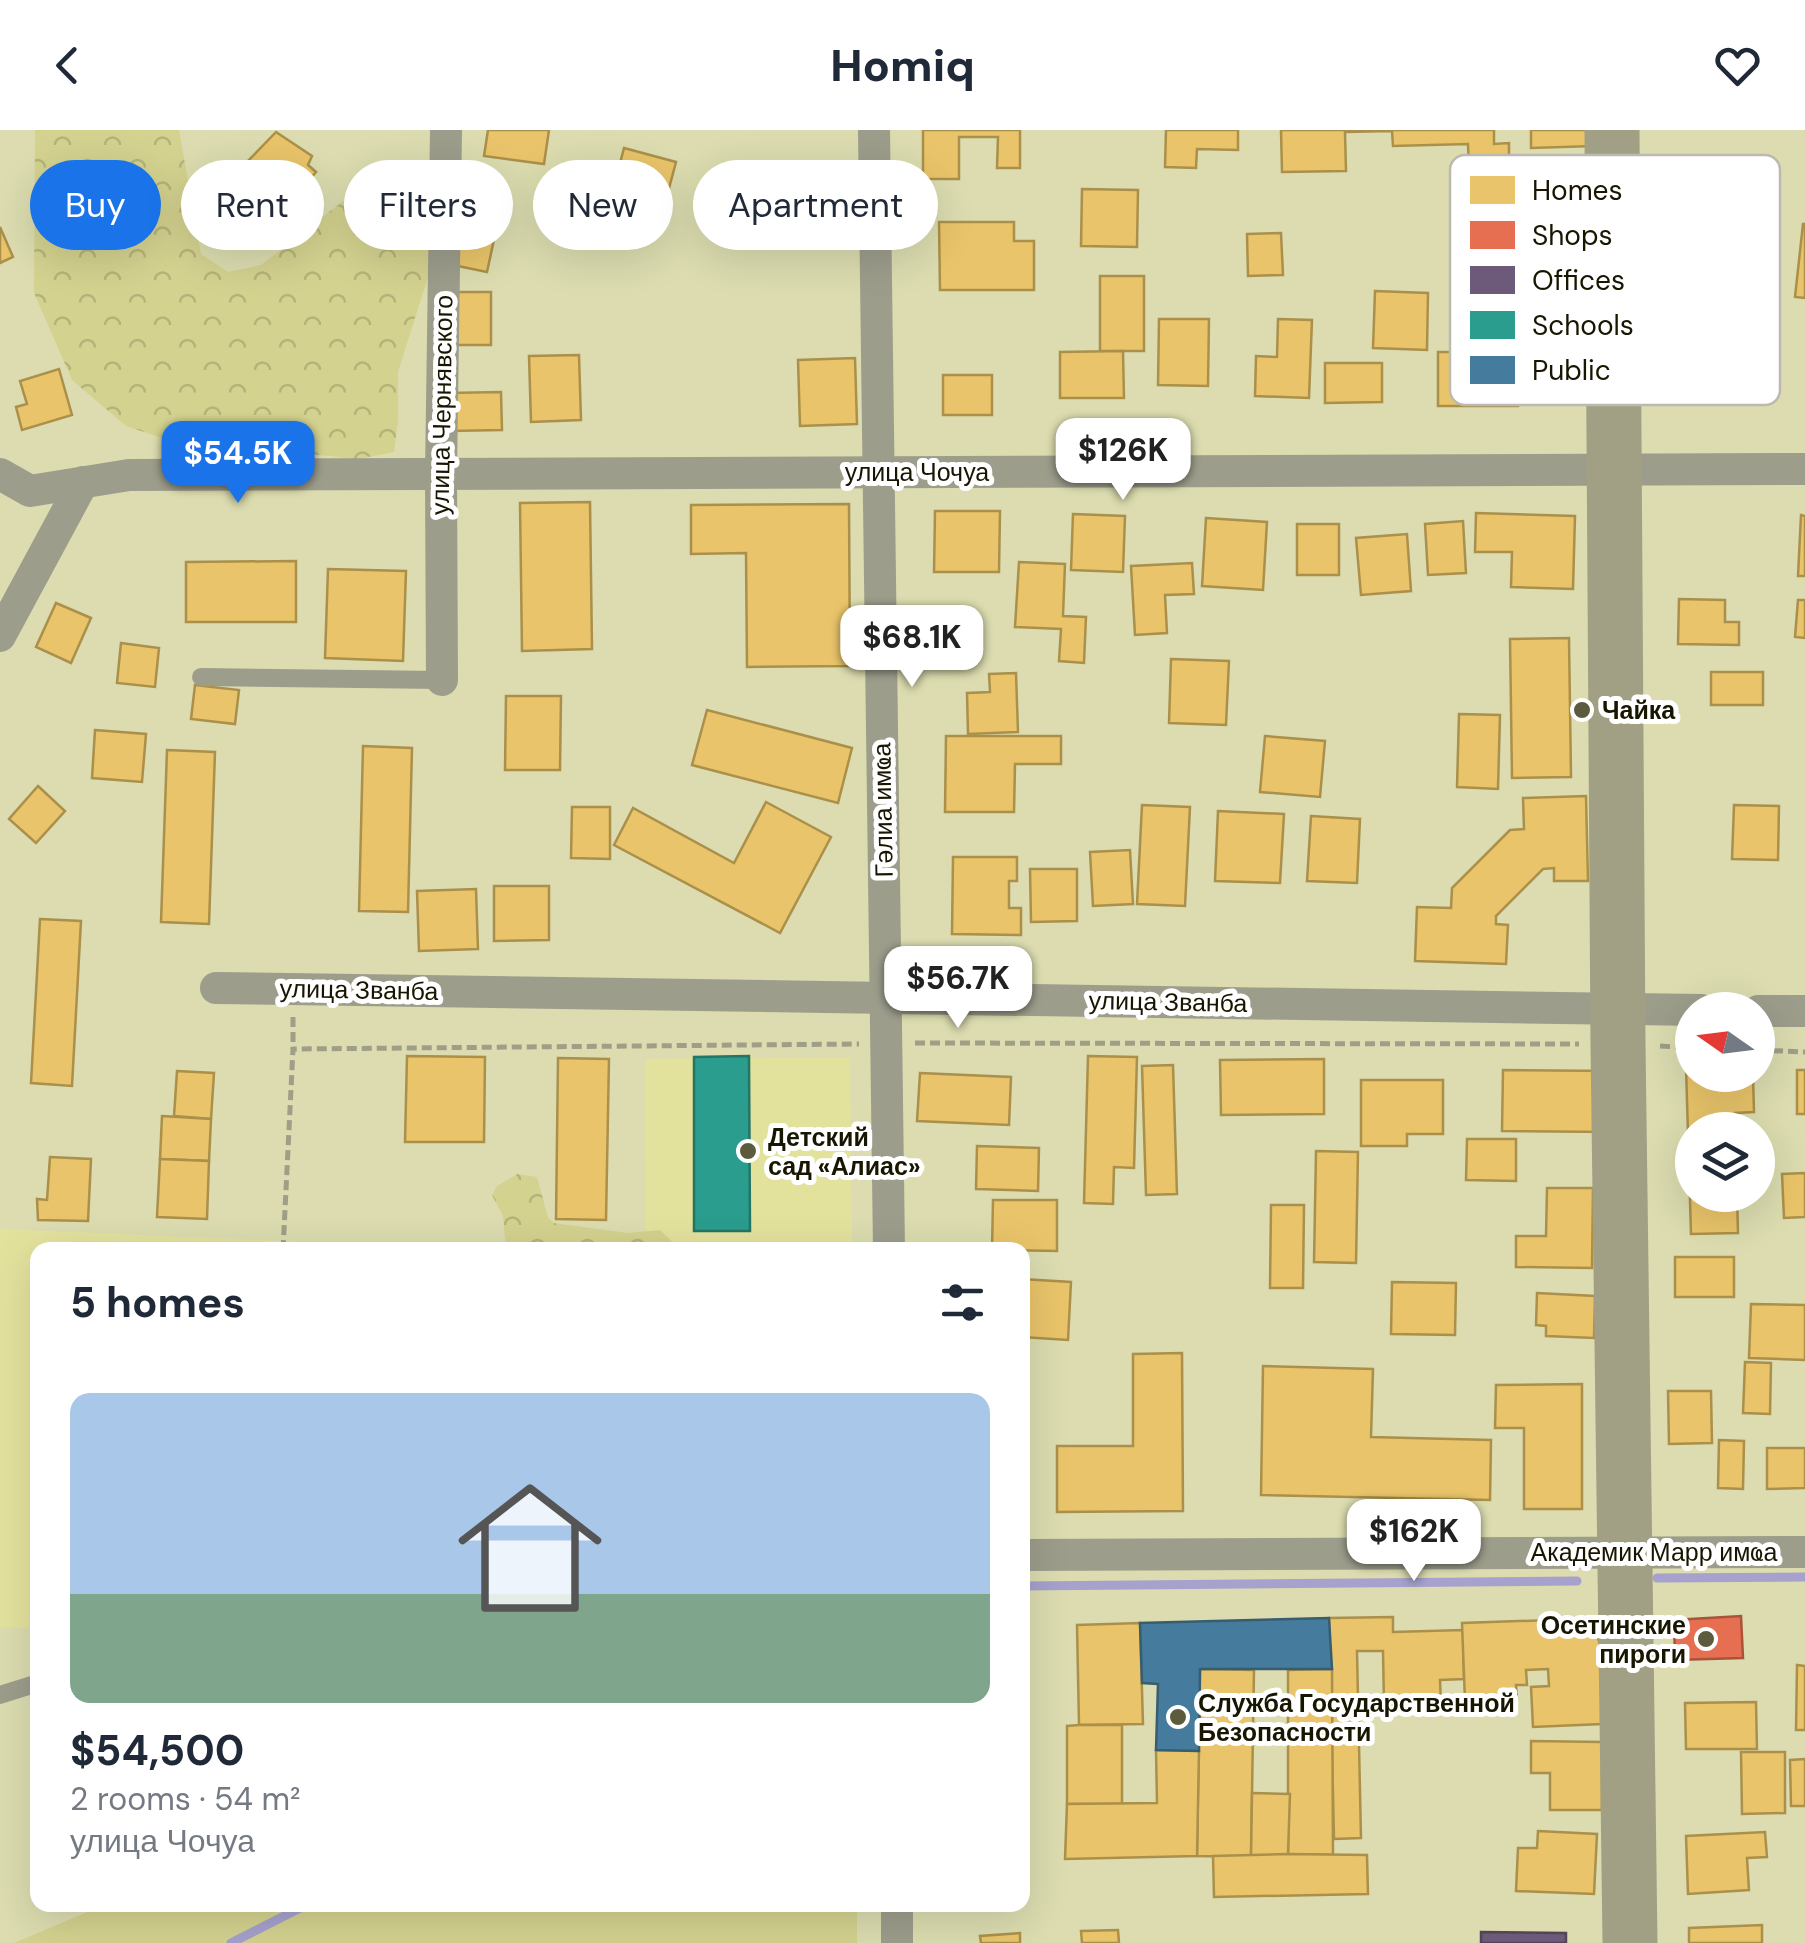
<!DOCTYPE html>
<html lang="en">
<head>
<meta charset="utf-8">
<style>
  :root { --surface:#fff; --page:#f6f6f7; --text:#1f2937; --muted:#747a83; --accent:#1a73e8 }
  body { margin:0; font-family:"DM Sans",sans-serif; background:var(--page); color:var(--text); height:100vh; display:flex; flex-direction:column; font-size:38px; white-space:nowrap }
  * { box-sizing:border-box; margin:0 }
  p { font-size:32px; color:var(--muted) }
  .icon { flex:none; width:55px; height:55px; fill:none; stroke:currentColor; stroke-width:2; stroke-linecap:round; stroke-linejoin:round }
  .map { position:relative; flex:1; overflow:hidden }
  .panel { position:absolute; left:30px; top:1112px; width:1000px; height:670px; display:flex; flex-direction:column; background:var(--surface); border-radius:20px; box-shadow:0 10px 40px #0002 }
  .panel>* { flex:none }
  .banner { position:absolute; left:30px; top:30px; width:1000px; height:90px; display:flex; gap:20px }
  .needle { width:65px; rotate:284deg }
  .buttons { position:absolute; left:1675px; top:862px; display:grid; gap:20px }
  .buttons a { display:grid; place-items:center; width:100px; height:100px; border-radius:50%; background:var(--surface); box-shadow:0 10px 40px #0002; font-size:50px }
  .price { position:absolute; translate:-50% -85px; padding:0 22px; border-radius:20px; background:#fff; color:#222; font-size:32px; line-height:65px; filter:drop-shadow(0 2px 5px #0008) }
  .price::after { content:''; position:absolute; left:50%; top:60px; width:30px; height:22px; margin-left:-15px; background:inherit; clip-path:polygon(0 0,100% 0,50% 100%) }
  .price.selected { background:var(--accent); color:#fff }
  ul { padding:0; list-style:none }
  li { display:grid; align-content:center; gap:20px; height:530px; padding:0 40px }
  li span { display:grid; place-items:center; height:310px; border-radius:20px; color:#555 }
  li>.icon { margin-inline-start:auto }
  span .icon { width:180px; height:180px; fill:#fffc; stroke-width:1 }
  li b { font-size:42px }
  h2 { display:flex; justify-content:space-between; align-items:center; height:120px; padding:0 40px; font-size:42px }
  .pill { padding:0 35px; border-radius:45px; background:var(--surface); box-shadow:0 10px 40px #0002; font-size:35px; line-height:90px }
  .pill.selected { background:var(--accent); color:#fff }
  header { display:flex; justify-content:space-between; align-items:center; height:130px; padding:0 40px; background:var(--surface); font-size:45px; font-weight:800 }
  .map>svg:first-child { display:block }
  .built { fill:#e3e29d }
  .green { fill:#d3d28f }
  .forest { fill:url(#forest-crowns) }
  .homes { fill:#e9c46a; stroke:#aa904a; stroke-width:2.5 }
  .shops { fill:#e76f51; stroke:#a95439; stroke-width:2.5 }
  .offices { fill:#6d597a; stroke:#544555; stroke-width:2.5 }
  .schools { fill:#2a9d8f; stroke:#257464; stroke-width:2.5 }
  .public { fill:#457b9d; stroke:#385d6e; stroke-width:2.5 }
  .lines { fill:none; stroke-linecap:round; stroke-linejoin:round }
  .stream { stroke:#a6a1cd; stroke-width:9 }
  .path { stroke:#9f9e87; stroke-width:5; stroke-dasharray:10 5; stroke-linecap:butt }
  .lane { stroke:#9d9d8c; stroke-width:18 }
  .street { stroke:#9d9d8c; stroke-width:32 }
  .highway { stroke:#a1a084; stroke-width:55 }
  .poi-dot { fill:#5d5b3e; stroke:#fff; stroke-width:4 }
  .labels { text-anchor:middle; dominant-baseline:central; stroke-width:10; stroke-linejoin:round; paint-order:stroke }
  .street-label { font-size:25px; fill:#181600; stroke:#fff }
  .poi-label { font-size:25px; font-weight:bold; fill:#181600; stroke:#fff; text-anchor:start }
  .key { fill:#fff; stroke:#bab9b2; stroke-width:2.5 }
  .key-label { font-size:28px; fill:#181600 }
</style>
</head>
<body>
<header><svg class="icon" aria-label="back" viewBox="0 0 24 24"><path d="M15 5l-7 7 7 7"/></svg>Homiq<svg class="icon" aria-label="heart" viewBox="0 0 24 24"><path d="M12 20l-8-8c-3-5 5-10 8-4 3-6 11-1 8 4z"/></svg></header>
<div class="map">
<svg width="1805" height="1813" viewBox="0 0 1805 1813">
  <defs>
    <pattern id="forest-crowns" width="20" height="18" patternUnits="userSpaceOnUse" patternTransform="scale(2.5)"><rect width="20" height="18" fill="#d3d28f"/><path d="M2 6a3 3 0 1 1 6 0M12 15a3 3 0 1 1 6 0" fill="none" stroke="#b4b47a"/></pattern>
  </defs>
  <rect width="100%" height="100%" fill="#dcdcb0"/>
  <!-- built -->
  <g class="built">
    <path d="M 850,927 L 852,1114 L 646,1115 L 645,929 Z"/>
    <path d="M 0,1099 L 306,1112 L 306,1120 L 38,1120 L 37,1498 L 0,1497 Z"/>
  </g>
  <!-- green -->
  <path class="green" d="M 104,1775 L 857,1775 L 857,1813 L 14,1813 Z"/>
  <!-- forest -->
  <g class="forest">
    <path d="M 35,0 L 179,0 L 201,124 L 228,142 L 261,135 L 351,65 L 388,42 L 430,45 L 428,147 L 398,242 L 398,291 L 394,322 L 358,329 L 165,309 L 126,296 L 72,250 L 34,163 Z"/>
    <path d="M 517,1044 L 537,1047 L 548,1088 L 554,1093 L 628,1103 L 660,1100 L 681,1120 L 506,1120 L 503,1086 L 492,1065 L 497,1056 Z"/>
  </g>
  <!-- homes -->
  <g class="homes">
    <path d="M 488,0 L 549,0 L 544,34 L 484,26 Z"/>
    <path d="M 923,0 L 1020,0 L 1020,38 L 997,38 L 998,7 L 959,7 L 959,49 L 923,49 Z"/>
    <path d="M 1166,0 L 1238,0 L 1238,20 L 1197,19 L 1196,38 L 1165,37 Z"/>
    <path d="M 1281,0 L 1494,0 L 1494,14 L 1509,13 L 1509,42 L 1469,43 L 1468,14 L 1393,16 L 1392,1 L 1345,2 L 1346,41 L 1282,42 Z"/>
    <path d="M 1531,0 L 1593,0 L 1594,16 L 1531,18 Z"/>
    <path d="M 276,2 L 312,26 L 308,35 L 316,42 L 300,61 L 283,62 L 248,31 Z"/>
    <path d="M 624,18 L 676,32 L 659,96 L 607,83 Z"/>
    <path d="M 849,38 L 850,79 L 802,80 L 802,39 Z"/>
    <path d="M 1082,59 L 1138,60 L 1137,117 L 1081,116 Z"/>
    <path d="M 733,75 L 791,76 L 790,110 L 733,109 Z"/>
    <path d="M 465,83 L 498,91 L 487,142 L 453,135 Z"/>
    <path d="M 939,92 L 1014,92 L 1014,111 L 1034,111 L 1034,160 L 940,160 Z"/>
    <path d="M 1803,94 L 1805,94 L 1805,168 L 1795,167 Z"/>
    <path d="M 0,97 L 13,127 L 0,133 Z"/>
    <path d="M 1281,103 L 1283,145 L 1248,146 L 1247,104 Z"/>
    <path d="M 1482,113 L 1598,113 L 1598,151 L 1534,151 L 1534,199 L 1504,199 L 1504,237 L 1518,237 L 1518,276 L 1438,276 L 1438,222 L 1481,222 Z"/>
    <rect x="1100" y="146" width="44" height="75"/>
    <path d="M 1375,161 L 1428,163 L 1427,220 L 1373,218 Z"/>
    <rect x="455" y="162" width="36" height="53"/>
    <path d="M 1159,189 L 1209,189 L 1208,256 L 1158,255 Z"/>
    <path d="M 1278,189 L 1312,190 L 1309,268 L 1255,266 L 1256,226 L 1277,227 Z"/>
    <path d="M 1123,221 L 1124,268 L 1060,268 L 1060,222 Z"/>
    <path d="M 579,225 L 581,290 L 531,292 L 529,226 Z"/>
    <path d="M 855,228 L 857,294 L 800,296 L 798,230 Z"/>
    <path d="M 1325,233 L 1382,233 L 1382,272 L 1325,273 Z"/>
    <path d="M 59,239 L 72,285 L 22,300 L 16,277 L 27,274 L 20,251 Z"/>
    <rect x="943" y="245" width="49" height="40"/>
    <path d="M 501,262 L 502,300 L 450,301 L 449,263 Z"/>
    <path d="M 590,372 L 592,519 L 522,521 L 520,373 Z"/>
    <path d="M 849,374 L 850,536 L 747,537 L 746,423 L 691,424 L 691,375 Z"/>
    <path d="M 935,381 L 1000,381 L 999,442 L 934,442 Z"/>
    <path d="M 1476,383 L 1575,386 L 1573,459 L 1511,457 L 1512,422 L 1475,422 Z"/>
    <path d="M 1073,384 L 1125,386 L 1123,442 L 1071,440 Z"/>
    <path d="M 1801,385 L 1805,386 L 1805,446 L 1798,446 Z"/>
    <path d="M 1206,388 L 1267,392 L 1263,460 L 1202,456 Z"/>
    <path d="M 1463,391 L 1466,443 L 1428,445 L 1425,394 Z"/>
    <rect x="1297" y="394" width="42" height="51"/>
    <path d="M 1407,404 L 1411,461 L 1361,465 L 1356,408 Z"/>
    <path d="M 296,431 L 296,492 L 186,492 L 186,432 Z"/>
    <path d="M 1019,432 L 1065,434 L 1063,486 L 1086,487 L 1084,533 L 1059,531 L 1061,499 L 1015,497 Z"/>
    <path d="M 1192,433 L 1194,464 L 1165,465 L 1167,503 L 1135,505 L 1131,436 Z"/>
    <path d="M 328,439 L 406,441 L 403,531 L 325,528 Z"/>
    <path d="M 1679,469 L 1725,470 L 1725,492 L 1739,492 L 1739,515 L 1678,514 Z"/>
    <path d="M 1798,470 L 1805,470 L 1805,508 L 1795,507 Z"/>
    <path d="M 56,473 L 91,488 L 71,533 L 36,517 Z"/>
    <path d="M 1569,508 L 1571,647 L 1512,648 L 1510,509 Z"/>
    <path d="M 121,513 L 159,518 L 155,557 L 117,553 Z"/>
    <path d="M 1171,529 L 1229,531 L 1226,595 L 1169,593 Z"/>
    <rect x="1711" y="542" width="52" height="33"/>
    <path d="M 1016,543 L 1018,602 L 968,604 L 967,563 L 990,562 L 989,544 Z"/>
    <path d="M 195,555 L 239,560 L 235,594 L 191,589 Z"/>
    <path d="M 506,566 L 561,566 L 560,640 L 505,640 Z"/>
    <path d="M 707,580 L 852,618 L 838,673 L 692,635 Z"/>
    <path d="M 1459,584 L 1500,585 L 1498,659 L 1457,657 Z"/>
    <path d="M 95,600 L 146,604 L 142,652 L 92,648 Z"/>
    <path d="M 946,606 L 1061,606 L 1061,634 L 1015,634 L 1014,682 L 945,682 Z"/>
    <path d="M 1265,606 L 1325,611 L 1320,667 L 1260,662 Z"/>
    <path d="M 363,616 L 412,618 L 408,782 L 359,781 Z"/>
    <path d="M 167,620 L 215,622 L 209,794 L 161,792 Z"/>
    <path d="M 38,656 L 65,681 L 36,713 L 9,689 Z"/>
    <path d="M 1586,666 L 1588,751 L 1554,751 L 1554,738 L 1543,739 L 1496,786 L 1496,794 L 1508,795 L 1506,834 L 1415,831 L 1417,777 L 1451,778 L 1452,758 L 1510,700 L 1524,699 L 1523,668 Z"/>
    <path d="M 766,672 L 831,707 L 780,803 L 614,715 L 633,678 L 734,733 Z"/>
    <path d="M 1142,675 L 1190,677 L 1185,776 L 1137,774 Z"/>
    <path d="M 1734,675 L 1779,676 L 1778,730 L 1732,729 Z"/>
    <path d="M 572,677 L 610,677 L 610,729 L 571,728 Z"/>
    <path d="M 1218,681 L 1284,684 L 1280,753 L 1215,751 Z"/>
    <path d="M 1311,686 L 1360,689 L 1357,753 L 1307,751 Z"/>
    <path d="M 1130,720 L 1133,774 L 1093,776 L 1090,722 Z"/>
    <path d="M 953,727 L 1017,727 L 1017,751 L 1009,751 L 1009,778 L 1021,778 L 1021,805 L 952,804 Z"/>
    <path d="M 1030,739 L 1077,739 L 1077,791 L 1031,792 Z"/>
    <path d="M 494,756 L 549,756 L 549,810 L 494,811 Z"/>
    <path d="M 476,759 L 478,819 L 419,821 L 417,761 Z"/>
    <path d="M 40,789 L 81,791 L 72,956 L 31,953 Z"/>
    <path d="M 407,926 L 485,927 L 484,1012 L 405,1012 Z"/>
    <path d="M 1088,926 L 1137,927 L 1134,1038 L 1114,1037 L 1113,1074 L 1084,1073 Z"/>
    <path d="M 558,928 L 609,929 L 606,1090 L 556,1089 Z"/>
    <path d="M 1324,929 L 1324,984 L 1221,985 L 1220,930 Z"/>
    <path d="M 1173,935 L 1177,1064 L 1146,1065 L 1142,936 Z"/>
    <path d="M 1686,937 L 1692,937 L 1692,945 L 1753,945 L 1754,982 L 1735,983 L 1735,1000 L 1692,1000 L 1692,1065 L 1737,1065 L 1738,1103 L 1691,1104 Z"/>
    <path d="M 1503,940 L 1612,941 L 1611,1002 L 1502,1001 Z"/>
    <rect x="1797" y="940" width="8" height="44"/>
    <path d="M 177,941 L 214,943 L 211,989 L 174,986 Z"/>
    <path d="M 920,943 L 1011,947 L 1009,995 L 917,991 Z"/>
    <path d="M 1361,950 L 1443,950 L 1443,1004 L 1407,1004 L 1407,1016 L 1361,1016 Z"/>
    <path d="M 162,986 L 211,989 L 209,1031 L 160,1029 Z"/>
    <path d="M 1467,1009 L 1516,1009 L 1516,1051 L 1466,1050 Z"/>
    <path d="M 977,1016 L 1039,1018 L 1038,1061 L 976,1059 Z"/>
    <path d="M 1316,1021 L 1358,1022 L 1356,1133 L 1314,1132 Z"/>
    <path d="M 50,1027 L 91,1029 L 88,1091 L 38,1090 L 37,1069 L 47,1070 Z"/>
    <path d="M 160,1029 L 209,1031 L 207,1089 L 157,1087 Z"/>
    <path d="M 1805,1043 L 1805,1087 L 1784,1088 L 1782,1044 Z"/>
    <path d="M 1547,1058 L 1593,1058 L 1592,1138 L 1516,1137 L 1516,1106 L 1546,1106 Z"/>
    <path d="M 993,1070 L 1057,1070 L 1057,1121 L 992,1120 Z"/>
    <path d="M 1271,1075 L 1304,1075 L 1303,1158 L 1270,1158 Z"/>
    <rect x="1675" y="1127" width="59" height="40"/>
    <path d="M 1022,1149 L 1071,1152 L 1068,1210 L 1022,1207 Z"/>
    <path d="M 1392,1152 L 1456,1153 L 1455,1205 L 1391,1204 Z"/>
    <path d="M 1537,1163 L 1595,1166 L 1594,1208 L 1546,1206 L 1546,1196 L 1536,1195 Z"/>
    <path d="M 1751,1174 L 1805,1175 L 1805,1230 L 1749,1228 Z"/>
    <path d="M 1182,1223 L 1183,1381 L 1057,1382 L 1057,1316 L 1133,1316 L 1133,1224 Z"/>
    <path d="M 1745,1232 L 1771,1233 L 1770,1284 L 1743,1283 Z"/>
    <path d="M 1263,1236 L 1373,1239 L 1371,1307 L 1491,1310 L 1490,1370 L 1261,1365 Z"/>
    <path d="M 1582,1254 L 1582,1379 L 1524,1379 L 1524,1298 L 1495,1298 L 1496,1255 Z"/>
    <path d="M 1668,1261 L 1711,1261 L 1712,1313 L 1669,1314 Z"/>
    <path d="M 1719,1310 L 1744,1311 L 1743,1359 L 1718,1358 Z"/>
    <path d="M 1767,1318 L 1805,1318 L 1805,1358 L 1767,1359 Z"/>
    <path d="M 1393,1487 L 1393,1502 L 1463,1500 L 1464,1549 L 1440,1550 L 1441,1574 L 1384,1575 L 1383,1521 L 1357,1521 L 1361,1708 L 1334,1709 L 1329,1488 Z"/>
    <path d="M 1579,1489 L 1595,1499 L 1600,1514 L 1602,1594 L 1533,1597 L 1531,1557 L 1549,1556 L 1548,1539 L 1526,1540 L 1527,1555 L 1516,1555 L 1517,1569 L 1465,1571 L 1462,1493 Z"/>
    <path d="M 1140,1493 L 1143,1594 L 1079,1595 L 1077,1495 Z"/>
    <path d="M 1797,1535 L 1805,1536 L 1805,1600 L 1796,1600 Z"/>
    <path d="M 1200,1539 L 1254,1540 L 1251,1727 L 1197,1726 Z"/>
    <path d="M 1332,1539 L 1333,1725 L 1288,1724 L 1288,1540 Z"/>
    <path d="M 1756,1572 L 1757,1619 L 1686,1619 L 1685,1573 Z"/>
    <path d="M 1079,1595 L 1122,1595 L 1122,1674 L 1067,1674 L 1067,1596 Z"/>
    <path d="M 1531,1611 L 1602,1612 L 1602,1680 L 1550,1680 L 1550,1643 L 1531,1643 Z"/>
    <path d="M 1156,1620 L 1199,1621 L 1197,1726 L 1065,1729 L 1067,1674 L 1157,1673 Z"/>
    <path d="M 1741,1622 L 1785,1622 L 1785,1683 L 1742,1684 Z"/>
    <path d="M 1805,1629 L 1805,1676 L 1791,1676 L 1790,1630 Z"/>
    <path d="M 1252,1663 L 1290,1664 L 1288,1724 L 1251,1727 Z"/>
    <path d="M 1538,1701 L 1597,1704 L 1594,1764 L 1516,1761 L 1518,1718 L 1537,1718 Z"/>
    <path d="M 1765,1702 L 1767,1727 L 1747,1728 L 1749,1760 L 1688,1764 L 1686,1706 Z"/>
    <path d="M 1288,1724 L 1367,1725 L 1368,1764 L 1214,1767 L 1213,1726 Z"/>
    <path d="M 1762,1795 L 1762,1813 L 1689,1813 L 1689,1798 Z"/>
    <path d="M 1118,1800 L 1119,1813 L 1082,1813 L 1081,1801 Z"/>
    <path d="M 1020,1803 L 1020,1813 L 981,1813 L 980,1806 Z"/>
  </g>
  <!-- shops -->
  <path class="shops" d="M 1741,1486 L 1743,1528 L 1675,1530 L 1674,1490 Z"/>
  <!-- offices -->
  <path class="offices" d="M 1481,1802 L 1566,1803 L 1566,1813 L 1481,1813 Z"/>
  <!-- schools -->
  <path class="schools" d="M 749,926 L 750,1101 L 694,1101 L 694,927 Z"/>
  <!-- public -->
  <path class="public" d="M 1329,1488 L 1332,1539 L 1200,1539 L 1199,1621 L 1156,1620 L 1158,1554 L 1142,1553 L 1140,1493 Z"/>
  <g class="lines">
    <!-- stream -->
    <g class="stream">
      <path d="M 1657,1448 L 1805,1447"/>
      <path d="M 1022,1456 L 1577,1451"/>
      <path d="M 231,1813 L 306,1775"/>
    </g>
    <!-- path -->
    <g class="path">
      <path d="M 293,887 L 293,919"/>
      <path d="M 915,913 L 1579,914"/>
      <path d="M 1660,916 L 1692,918"/>
      <path d="M 1758,920 L 1805,922"/>
      <path d="M 283,1120 L 293,919 L 859,914"/>
    </g>
    <!-- lane -->
    <g class="lane">
      <path d="M 201,547 L 442,550"/>
      <path d="M 0,1565 L 38,1553"/>
    </g>
    <!-- street -->
    <g class="street">
      <path d="M 874,0 L 889,1120"/>
      <path d="M 0,344 L 30,361 L 129,345 L 1805,339"/>
      <path d="M 0,506 L 83,352"/>
      <path d="M 442,550 L 441,344 L 446,0"/>
      <path d="M 216,858 L 1701,880"/>
      <path d="M 1758,881 L 1805,881"/>
      <path d="M 1022,1425 L 1805,1422"/>
      <path d="M 897,1775 L 897,1813"/>
    </g>
    <!-- highway -->
    <path class="highway" d="M 1612,0 L 1618,914 L 1630,1813"/>
  </g>
  <!-- markers -->
  <g class="poi-dot">
    <circle cx="1582" cy="580" r="10"/>
    <circle cx="748" cy="1021" r="10"/>
    <circle cx="1706" cy="1509" r="10"/>
    <circle cx="1178" cy="1587" r="10"/>
  </g>
  <g class="labels">
    <!-- street labels -->
    <g class="street-label">
      <text transform="translate(442 275) rotate(-89)">улица Чернявского</text>
      <text x="917" y="342">улица Чочуа</text>
      <text transform="translate(883 680) rotate(-91)">Гәлиа имҩа</text>
      <text transform="translate(359 860) rotate(1)">улица Званба</text>
      <text transform="translate(1168 872) rotate(1)">улица Званба</text>
      <text x="1654" y="1422">Академик Марр имҩа</text>
    </g>
    <!-- poi labels -->
    <g class="poi-label">
      <text x="1602" y="580">Чайка</text>
      <text x="768" y="1007">Детский<tspan x="768" dy="29">сад «Алиас»</tspan></text>
      <text x="1686" y="1495" text-anchor="end">Осетинские<tspan x="1686" dy="29">пироги</tspan></text>
      <text x="1198" y="1573">Служба Государственной<tspan x="1198" dy="29">Безопасности</tspan></text>
    </g>
  </g>
  <!-- legend -->
  <rect x="1450" y="25" width="330" height="250" rx="15" class="key"/>
  <rect x="1470" y="46" width="45" height="28" fill="#e9c46a"/>
  <rect x="1470" y="91" width="45" height="28" fill="#e76f51"/>
  <rect x="1470" y="136" width="45" height="28" fill="#6d597a"/>
  <rect x="1470" y="181" width="45" height="28" fill="#2a9d8f"/>
  <rect x="1470" y="226" width="45" height="28" fill="#457b9d"/>
  <g class="key-label">
    <text x="1532" y="70">Homes</text>
    <text x="1532" y="115">Shops</text>
    <text x="1532" y="160">Offices</text>
    <text x="1532" y="205">Schools</text>
    <text x="1532" y="250">Public</text>
  </g>
</svg>
<div class="buttons">
<a><svg class="needle" viewBox="-14 -14 28 28"><path d="M0-13l5 13h-10z" fill="#e53935"/><path d="M0 13l5-13h-10z" fill="#747a83"/></svg></a>
<a><svg class="icon" aria-label="layers" viewBox="0 0 24 24"><path d="M12 4l9 5-9 5-9-5zM3 14l9 5 9-5"/></svg></a>
</div>
<b class="price" style="left:1123px;top:373px">$126K</b>
<b class="price selected" style="left:238px;top:376px">$54.5K</b>
<b class="price" style="left:912px;top:560px">$68.1K</b>
<b class="price" style="left:958px;top:901px">$56.7K</b>
<b class="price" style="left:1414px;top:1454px">$162K</b>
<div class="banner">
<a class="pill selected">Buy</a>
<a class="pill">Rent</a>
<a class="pill">Filters</a>
<a class="pill">New</a>
<a class="pill">Apartment</a>
</div>
<section class="panel">
<h2>5 homes<svg class="icon" aria-label="filters" viewBox="0 0 24 24"><path d="M4 7h16M4 17h16"/><circle cx="9" cy="7" r="2"/><circle cx="15" cy="17" r="2"/></svg></h2>
<ul>
<li><span style="background:linear-gradient(#a9c7e8 65%,#7fa58c 0)"><svg class="icon" aria-label="home" viewBox="0 0 24 24"><path d="M3 11l9-7 9 7M6 9v11h12V9"/></svg></span><div><b>$54,500</b><p>2 rooms · 54 m²</p><p>улица Чочуа</p></div></li>
</ul>
</section>
</div>
</body>
</html>
